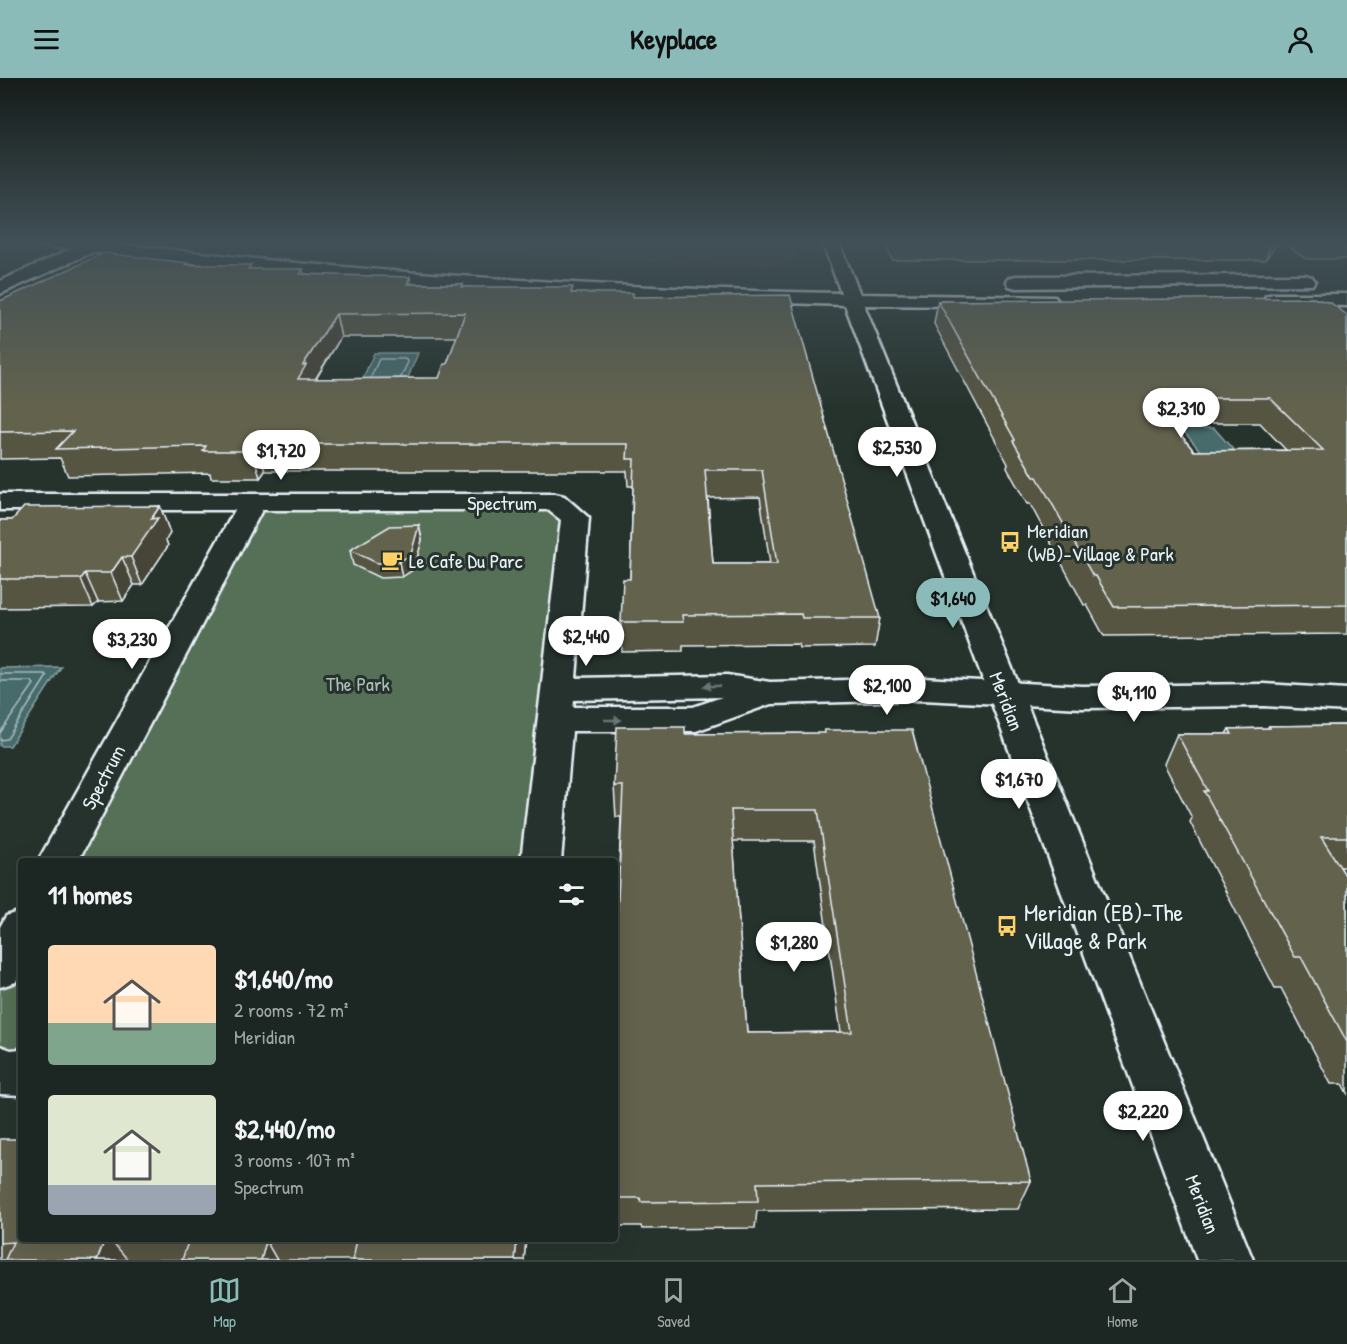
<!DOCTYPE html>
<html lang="en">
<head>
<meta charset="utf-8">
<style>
  :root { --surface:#1c2622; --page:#252e2a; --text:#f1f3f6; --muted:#a0a5a5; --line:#3a4340; --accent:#8bbbb9 }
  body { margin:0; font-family:"Patrick Hand",sans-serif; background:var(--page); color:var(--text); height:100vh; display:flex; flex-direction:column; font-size:22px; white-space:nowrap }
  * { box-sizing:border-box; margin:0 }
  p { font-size:20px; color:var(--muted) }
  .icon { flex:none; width:33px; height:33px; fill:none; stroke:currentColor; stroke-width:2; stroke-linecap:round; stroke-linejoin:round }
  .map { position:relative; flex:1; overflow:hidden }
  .sheet { position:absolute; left:18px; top:780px; width:600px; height:384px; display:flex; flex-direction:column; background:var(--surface); border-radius:6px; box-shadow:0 6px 24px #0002,0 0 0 2px var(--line) }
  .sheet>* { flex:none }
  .price { position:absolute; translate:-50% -51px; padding:0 14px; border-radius:21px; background:#fff; color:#222; font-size:20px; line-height:39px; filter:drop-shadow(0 2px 3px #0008) }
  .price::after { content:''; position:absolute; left:50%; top:36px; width:18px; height:14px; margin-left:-9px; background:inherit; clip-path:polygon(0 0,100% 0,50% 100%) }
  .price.active { background:var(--accent); color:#111 }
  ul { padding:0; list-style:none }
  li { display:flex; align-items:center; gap:18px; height:150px; padding:0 30px }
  li span { display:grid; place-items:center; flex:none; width:168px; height:120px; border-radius:6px; color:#555 }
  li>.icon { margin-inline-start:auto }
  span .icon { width:72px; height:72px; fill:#fffc; stroke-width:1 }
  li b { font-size:26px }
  h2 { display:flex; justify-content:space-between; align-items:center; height:72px; padding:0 30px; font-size:26px }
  header { display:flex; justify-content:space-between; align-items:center; height:78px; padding:0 30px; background:var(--accent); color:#111; font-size:27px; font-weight:700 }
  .tabs { display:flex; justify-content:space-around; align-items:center; height:84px; border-top:2px solid var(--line); background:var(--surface); font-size:16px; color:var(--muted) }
  .tabs a { display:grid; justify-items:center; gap:3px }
  .tabs .active { color:var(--accent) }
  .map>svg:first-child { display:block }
  .built { fill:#394137 }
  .green { fill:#557057; stroke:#9eb0a8; stroke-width:1.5 }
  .water { fill:#466a6b; stroke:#87a0a3; stroke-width:1.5 }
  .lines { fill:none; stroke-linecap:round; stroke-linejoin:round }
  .shore { stroke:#a7bbc0; stroke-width:1.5 }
  .street-casing { stroke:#e8f1f8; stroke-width:5 }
  .secondary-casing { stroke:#e8f1f8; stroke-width:5 }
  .street { fill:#26332d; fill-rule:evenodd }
  .secondary { fill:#26332d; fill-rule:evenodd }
  .wall { fill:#565443; stroke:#e8f1f8; stroke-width:1.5; fill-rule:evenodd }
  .shaded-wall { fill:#464537; stroke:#e8f1f8; stroke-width:1.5 }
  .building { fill:#64624e; stroke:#e8f1f8; stroke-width:1.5; fill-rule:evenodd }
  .oneway { fill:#6a7674 }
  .labels { text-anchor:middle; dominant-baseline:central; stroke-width:6; stroke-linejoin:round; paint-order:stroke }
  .street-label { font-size:20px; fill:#e8f1f8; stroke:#26332d }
  .poi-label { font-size:20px; fill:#e8f1f8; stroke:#26332d; text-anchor:start }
  .park-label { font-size:20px; fill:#adbdb8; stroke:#26332d }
  .near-poi-label { font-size:24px; fill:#e8f1f8; stroke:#26332d; text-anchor:start }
</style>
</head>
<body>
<header><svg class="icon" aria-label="menu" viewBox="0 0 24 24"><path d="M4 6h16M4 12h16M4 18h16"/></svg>Keyplace<svg class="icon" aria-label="person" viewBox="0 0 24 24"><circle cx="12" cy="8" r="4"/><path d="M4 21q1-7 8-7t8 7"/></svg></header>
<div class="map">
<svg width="1347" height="1182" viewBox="0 0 1347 1182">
  <rect width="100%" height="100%" fill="#26332d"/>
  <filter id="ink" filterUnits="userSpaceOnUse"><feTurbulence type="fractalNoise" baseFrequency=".0167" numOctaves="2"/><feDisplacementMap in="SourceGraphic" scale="12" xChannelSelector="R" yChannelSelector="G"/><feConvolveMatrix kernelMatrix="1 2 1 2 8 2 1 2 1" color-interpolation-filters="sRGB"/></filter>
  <g filter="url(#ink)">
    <!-- built -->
    <path class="built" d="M 309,163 L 792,163 L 797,180 L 775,189 L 555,180 Z"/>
    <!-- green -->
    <g class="green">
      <path d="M 555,424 L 575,440 L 541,783 L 58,783 L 252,425 Z"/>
      <path d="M 21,851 L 21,994 L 0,990 L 0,890 Z"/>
    </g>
    <!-- water -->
    <g class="water">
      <path d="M 374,275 L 418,275 L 405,307 L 360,307 Z"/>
      <path d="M 1181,350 L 1214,350 L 1252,393 L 1217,393 Z"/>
      <path d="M 61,589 L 10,668 L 0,668 L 0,590 Z"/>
    </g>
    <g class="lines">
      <!-- shore -->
      <g class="shore">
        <path d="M 371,299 L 379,281 L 405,281 L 408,284 L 401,299"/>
        <path d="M 0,596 L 45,596 L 47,598 L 7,661 L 0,662"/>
        <path d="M 0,603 L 31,603 L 34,606 L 0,655"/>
      </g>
      <defs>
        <g id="street">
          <path d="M 0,416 L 555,416 L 564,418 L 589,440 L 576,600 L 727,597 L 770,604 L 922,600 L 1082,608 L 1264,606 L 1347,611 L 1347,633 L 1264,628 L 1082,630 L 922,622 L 771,626 L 696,653 L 572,653 L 561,783 L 521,783 L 561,442 L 548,432 L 262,432 L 78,783 L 38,783 L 235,432 L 0,432 ZM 722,619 L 693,629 L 573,629 L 574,622 Z"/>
          <path d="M 21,833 L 21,893 L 16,904 L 0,909 L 0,849 L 6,838 Z"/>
          <path d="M 0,968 L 11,972 L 21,971 L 21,1017 L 0,1016 Z"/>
        </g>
        <g id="secondary">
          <path d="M 36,163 C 131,163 225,180 320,187 C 493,202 667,212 841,215 L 822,163 L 838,163 L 860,216 L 1055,219 L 1058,223 L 1055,227 L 1048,229 L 864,227 L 1253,1182 L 1197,1182 L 845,227 L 670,221 L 419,207 L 294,196 L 93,174 L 0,216 L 0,203 L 71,171 L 44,168 Z"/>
          <path d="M 1306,197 L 1312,199 L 1315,203 L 1312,207 L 1016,210 L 1009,208 L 1007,204 L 1009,200 L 1016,198 Z"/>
          <path d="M 1273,216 L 1347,216 L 1347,228 L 1266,226 L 1263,222 L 1266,218 Z"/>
        </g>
      </defs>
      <!-- street casing -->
      <use href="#street" class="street-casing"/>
      <!-- secondary casing -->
      <use href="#secondary" class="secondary-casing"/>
      <!-- street -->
      <use href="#street" class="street"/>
      <!-- secondary -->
      <use href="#secondary" class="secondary"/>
    </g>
    <!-- wall -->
    <g class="wall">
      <path d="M 883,163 L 1279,163 L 1265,182 L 892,182 Z"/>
      <path d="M 1281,163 L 1347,163 L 1347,181 L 1306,181 Z"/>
      <path d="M 188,185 L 188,187 L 253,191 L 303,191 L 304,196 L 412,206 L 463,206 L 463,209 L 633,219 L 880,540 L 875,569 L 799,570 L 798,566 L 683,567 L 683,573 L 622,574 L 621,544 L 630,501 L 633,408 L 628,408 L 627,393 L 265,393 L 260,400 L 211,400 L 210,395 L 68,398 L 60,380 L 0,381 L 0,223 ZM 341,259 L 457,259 L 447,286 L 439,300 L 316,301 ZM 760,419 L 770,486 L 713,486 L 708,420 Z"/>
      <path d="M 938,223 L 1347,237 L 1347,556 L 1104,558 L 1087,527 L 1084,527 L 1030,426 L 1027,426 L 1007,390 L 1008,386 L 934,246 ZM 1171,345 L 1260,345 L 1286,372 L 1194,373 Z"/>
      <path d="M 160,428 L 170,455 L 166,462 L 168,468 L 142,507 L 134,507 L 123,523 L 98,524 L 93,529 L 0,530 L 0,442 L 12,442 Z"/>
      <path d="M 419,447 L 422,462 L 414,491 L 402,499 L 380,500 L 353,487 L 350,472 Z"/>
      <path d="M 1347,647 L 1347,789 L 1340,789 L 1347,800 L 1347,1015 L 1342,1006 L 1331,1006 L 1281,910 L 1275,910 L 1190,744 L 1192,740 L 1164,686 L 1177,656 L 1226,656 L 1229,651 L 1267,650 L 1269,648 Z"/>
      <path d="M 824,652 L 1031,1103 L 1018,1131 L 757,1133 L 755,1150 L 642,1151 L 641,1148 L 615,1148 L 615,888 L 621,739 L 616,739 L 614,708 L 685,656 L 824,655 ZM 733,763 L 814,763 L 841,954 L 747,955 Z"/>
      <path d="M 0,1061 L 21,1161 L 526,1161 L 524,1182 L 0,1182 Z"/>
    </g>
    <!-- shaded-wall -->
    <g class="shaded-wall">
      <path d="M 1272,163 L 1279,163 L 1265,182 Z"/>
      <path d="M 410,199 L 414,221 L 407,206 Z"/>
      <path d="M 336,236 L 341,259 L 311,308 L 298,301 L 303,287 Z"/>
      <path d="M 257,366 L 265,393 L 260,400 L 253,373 Z"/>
      <path d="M 160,428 L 170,455 L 166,462 L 168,468 L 142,507 L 131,479 L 151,441 Z"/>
      <path d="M 419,447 L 422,462 L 414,491 L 402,499 L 399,484 Z"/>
      <path d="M 122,479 L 134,507 L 123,523 L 111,495 Z"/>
      <path d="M 85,495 L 98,524 L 93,529 L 81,501 Z"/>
      <path d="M 105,1161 L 110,1161 L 128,1182 L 97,1182 Z"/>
      <path d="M 517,1161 L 526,1161 L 524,1182 L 515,1182 Z"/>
      <path d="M 266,1163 L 277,1182 L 261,1182 Z"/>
    </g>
    <!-- building -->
    <g class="building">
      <path d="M 104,175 L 188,185 L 185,187 L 251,187 L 248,191 L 303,191 L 300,196 L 410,199 L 407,206 L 463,206 L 461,209 L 573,209 L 571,215 L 633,215 L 633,219 L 790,217 L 880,540 L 802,540 L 801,536 L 682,537 L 683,544 L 621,544 L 623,501 L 630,501 L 634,381 L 627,381 L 628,366 L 257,366 L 253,373 L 203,373 L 206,368 L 56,371 L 73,353 L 0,354 L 0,223 ZM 465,235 L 447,286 L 444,286 L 439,300 L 298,301 L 306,287 L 303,287 L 336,236 ZM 705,392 L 762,392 L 777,486 L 713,486 Z"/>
      <path d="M 1313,220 L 1331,225 L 1347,237 L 1347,527 L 1114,529 L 1096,498 L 1093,498 L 1037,399 L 1034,399 L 1013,363 L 1015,362 L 938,223 ZM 1150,320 L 1270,320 L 1323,372 L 1194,373 Z"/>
      <path d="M 160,428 L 151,441 L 158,440 L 131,479 L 122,479 L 111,495 L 85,495 L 81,501 L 0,501 L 0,442 L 12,442 L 24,429 Z"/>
      <path d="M 419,447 L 411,476 L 399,484 L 377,485 L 350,472 L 390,448 Z"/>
      <path d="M 1347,647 L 1347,759 L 1321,759 L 1347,800 L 1347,964 L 1301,879 L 1295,879 L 1204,713 L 1208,713 L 1177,656 L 1232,656 L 1229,651 L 1270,650 L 1269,648 Z"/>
      <path d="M 617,649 L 685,649 L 685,656 L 825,655 L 824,652 L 912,652 L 1031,1103 L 757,1105 L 758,1123 L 641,1124 L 640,1120 L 615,1120 L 615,888 L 623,708 L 614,708 ZM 731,732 L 818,732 L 852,954 L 747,955 Z"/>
      <path d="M 0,1061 L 21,1061 L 21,1161 L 105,1161 L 97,1182 L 5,1182 L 13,1164 L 0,1165 Z"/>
      <path d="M 189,1161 L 517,1161 L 515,1182 L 353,1182 L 357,1161 L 266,1163 L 261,1182 L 182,1182 Z"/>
    </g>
    <!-- one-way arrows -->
    <defs><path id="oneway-solid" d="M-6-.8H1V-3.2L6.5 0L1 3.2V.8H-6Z" transform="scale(1.5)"/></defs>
    <g class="oneway">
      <use href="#oneway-solid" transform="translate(712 608) rotate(179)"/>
      <use href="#oneway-solid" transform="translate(613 642)"/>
    </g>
  </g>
  <!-- sky -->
  <linearGradient id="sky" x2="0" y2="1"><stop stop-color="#151c19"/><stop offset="0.5" stop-color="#415057"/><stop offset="1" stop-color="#415057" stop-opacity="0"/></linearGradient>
  <rect width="1347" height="329" fill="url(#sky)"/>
  <!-- icons -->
  <defs>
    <symbol id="bus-bare" viewBox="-9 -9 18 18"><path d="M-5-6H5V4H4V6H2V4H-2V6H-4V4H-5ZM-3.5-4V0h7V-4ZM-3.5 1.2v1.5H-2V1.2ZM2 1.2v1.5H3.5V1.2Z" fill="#ffd166" stroke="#26332d" stroke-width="2.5" paint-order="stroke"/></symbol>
    <symbol id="cafe-bare" viewBox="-9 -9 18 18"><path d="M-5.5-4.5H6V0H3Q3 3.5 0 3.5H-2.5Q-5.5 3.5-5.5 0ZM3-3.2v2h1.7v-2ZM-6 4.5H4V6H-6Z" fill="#ffd166" stroke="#26332d" stroke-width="2.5" paint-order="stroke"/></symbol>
  </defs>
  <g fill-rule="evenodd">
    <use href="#bus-bare" x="995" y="449" width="30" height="30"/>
    <use href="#cafe-bare" x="377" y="467" width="30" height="30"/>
    <use href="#bus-bare" x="992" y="833" width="30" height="30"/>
  </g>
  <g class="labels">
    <!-- street labels -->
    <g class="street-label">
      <text x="502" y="424">Spectrum</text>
      <text transform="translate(1007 623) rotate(69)">Meridian</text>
      <text transform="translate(103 699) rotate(-62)">Spectrum</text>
      <text transform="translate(1203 1126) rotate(69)">Meridian</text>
    </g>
    <!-- poi labels -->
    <g class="poi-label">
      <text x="1027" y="452">Meridian<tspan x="1027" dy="23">(WB)-Village &amp; Park</tspan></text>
      <text x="409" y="482">Le Cafe Du Parc</text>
    </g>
    <!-- park labels -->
    <g class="park-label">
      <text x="358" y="605">The Park</text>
    </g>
    <!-- near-poi labels -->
    <g class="near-poi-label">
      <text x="1024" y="834">Meridian (EB)-The<tspan x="1024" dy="28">Village &amp; Park</tspan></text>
    </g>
  </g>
</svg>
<b class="price" style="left:1181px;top:361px">$2,310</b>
<b class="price" style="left:897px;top:400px">$2,530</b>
<b class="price" style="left:281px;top:403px">$1,720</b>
<b class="price active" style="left:953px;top:551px">$1,640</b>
<b class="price" style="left:586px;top:589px">$2,440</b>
<b class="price" style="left:132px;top:592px">$3,230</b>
<b class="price" style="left:887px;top:638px">$2,100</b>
<b class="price" style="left:1134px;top:645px">$4,110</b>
<b class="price" style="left:1019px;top:732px">$1,670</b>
<b class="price" style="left:794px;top:895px">$1,280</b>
<b class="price" style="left:1143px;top:1064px">$2,220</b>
<section class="sheet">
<h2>11 homes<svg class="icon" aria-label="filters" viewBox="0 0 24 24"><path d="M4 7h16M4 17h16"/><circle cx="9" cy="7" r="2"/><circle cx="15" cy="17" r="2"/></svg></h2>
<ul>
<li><span style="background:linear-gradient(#ffd9b3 65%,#7fa58c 0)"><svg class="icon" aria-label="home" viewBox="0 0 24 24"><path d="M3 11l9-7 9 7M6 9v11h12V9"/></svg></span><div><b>$1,640/mo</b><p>2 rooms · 72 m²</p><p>Meridian</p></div></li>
<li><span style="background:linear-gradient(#dfe7d0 75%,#9aa5b1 0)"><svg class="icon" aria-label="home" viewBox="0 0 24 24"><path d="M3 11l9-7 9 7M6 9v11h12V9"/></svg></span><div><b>$2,440/mo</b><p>3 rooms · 107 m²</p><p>Spectrum</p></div></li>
</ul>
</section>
</div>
<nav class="tabs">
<a class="active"><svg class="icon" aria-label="map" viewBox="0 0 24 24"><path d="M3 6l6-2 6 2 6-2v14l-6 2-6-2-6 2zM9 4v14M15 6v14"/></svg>Map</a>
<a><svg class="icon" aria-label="saved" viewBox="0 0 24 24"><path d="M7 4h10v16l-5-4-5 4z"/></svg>Saved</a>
<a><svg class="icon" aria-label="home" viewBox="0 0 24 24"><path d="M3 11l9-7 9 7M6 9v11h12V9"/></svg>Home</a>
</nav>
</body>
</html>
